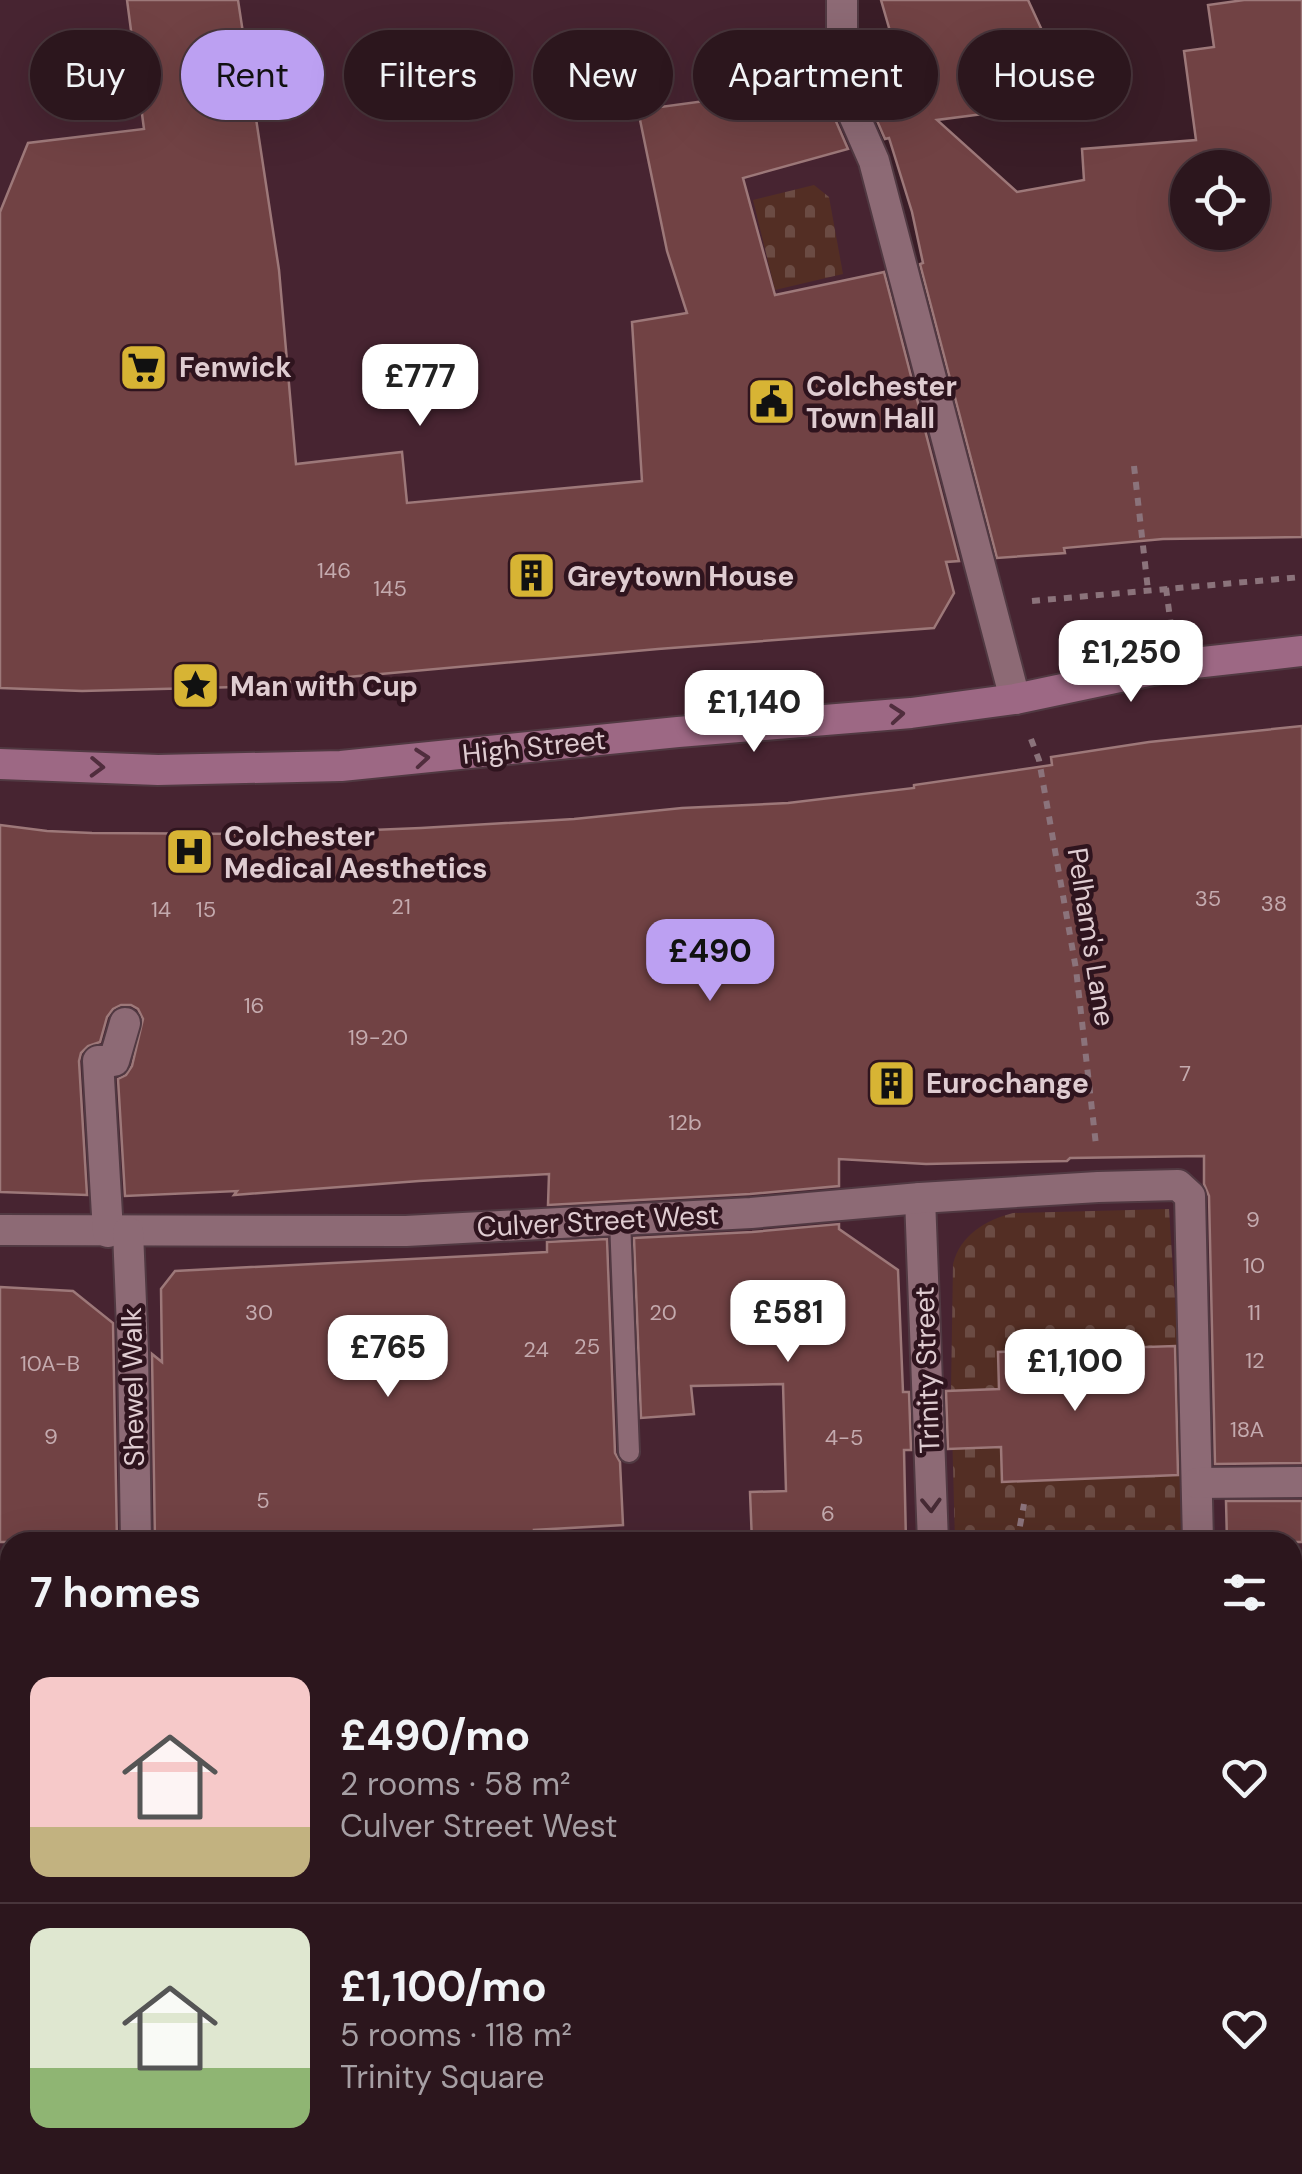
<!DOCTYPE html>
<html lang="en">
<head>
<meta charset="utf-8">
<style>
  :root { --surface:#2c161d; --page:#341f26; --text:#f1f3f6; --muted:#a69fa4; --line:#48353b; --accent:#bca0f2 }
  body { margin:0; font-family:"DM Sans",sans-serif; background:var(--page); color:var(--text); height:100vh; display:flex; flex-direction:column; font-size:38px; white-space:nowrap }
  * { box-sizing:border-box; margin:0 }
  p { font-size:32px; color:var(--muted) }
  .icon { flex:none; width:55px; height:55px; fill:none; stroke:currentColor; stroke-width:2; stroke-linecap:round; stroke-linejoin:round }
  .map { position:relative; flex:1; overflow:hidden }
  .side { position:absolute; left:0px; top:1532px; width:1302px; height:642px; display:flex; flex-direction:column; background:var(--surface); border-radius:30px 30px 0 0; box-shadow:0 10px 40px #0002,0 0 0 2px var(--line) }
  .side>* { flex:none }
  .banner { position:absolute; left:30px; top:30px; width:1242px; height:90px; display:flex; gap:20px }
  .buttons { position:absolute; left:1170px; top:150px; display:grid; gap:20px }
  .buttons a { display:grid; place-items:center; width:100px; height:100px; border-radius:50%; background:var(--surface); box-shadow:0 10px 40px #0002,0 0 0 2px var(--line); font-size:50px }
  .price { position:absolute; translate:-50% -85px; padding:0 22px; border-radius:20px; background:#fff; color:#222; font-size:32px; line-height:65px; filter:drop-shadow(0 2px 5px #0008) }
  .price::after { content:''; position:absolute; left:50%; top:60px; width:30px; height:22px; margin-left:-15px; background:inherit; clip-path:polygon(0 0,100% 0,50% 100%) }
  .price.on { background:var(--accent); color:#111 }
  ul { padding:0; list-style:none }
  li { display:flex; align-items:center; gap:30px; height:250px; padding:0 30px }
  li+li { border-top:2px solid var(--line) }
  li span { display:grid; place-items:center; flex:none; width:280px; height:200px; border-radius:20px; color:#555 }
  li>.icon { margin-inline-start:auto }
  span .icon { width:120px; height:120px; fill:#fffc; stroke-width:1 }
  li b { font-size:42px }
  h2 { display:flex; justify-content:space-between; align-items:center; height:120px; padding:0 30px; font-size:42px }
  .tag { padding:0 35px; border-radius:45px; background:var(--surface); box-shadow:0 10px 40px #0002,0 0 0 2px var(--line); font-size:35px; line-height:90px }
  .tag.on { background:var(--accent); color:#111 }
  .map>svg:first-child { display:block }
  .built { fill:#472431; fill-rule:evenodd }
  .cemetery { fill:url(#cemetery-stones) }
  .building { fill:#714244; stroke:#9d7879; stroke-width:2.5; fill-rule:evenodd }
  .lines { fill:none; stroke-linecap:round; stroke-linejoin:round }
  .street-tunnel { stroke:#533740; stroke-width:30; stroke-dasharray:30 15; stroke-linecap:butt }
  .lane-casing { stroke:#513942; stroke-width:24 }
  .street-casing { stroke:#513942; stroke-width:34 }
  .secondary-casing { stroke:#513942; stroke-width:34 }
  .path { stroke:#8b737b; stroke-width:6; stroke-dasharray:8 8; stroke-linecap:butt }
  .lane { stroke:#8d6a75; stroke-width:20 }
  .street { stroke:#8d6a75; stroke-width:30 }
  .secondary { stroke:#9d6884; stroke-width:30 }
  .oneway { stroke:#502d3d }
  .oneway2 { stroke:#462a34 }
  .labels { text-anchor:middle; dominant-baseline:central; stroke-width:9; stroke-linejoin:round; paint-order:stroke }
  .number-label { font-size:22px; fill:#c4aaae }
  .poi-label { font-size:28px; font-weight:bold; fill:#dfccd1; stroke:#2f141e; text-anchor:start }
  .street-label { font-size:28px; fill:#dfccd1; stroke:#2f141e }
</style>
</head>
<body>
<div class="map">
<svg width="1302" height="2174" viewBox="0 0 1302 2174">
  <defs>
    <pattern id="cemetery-stones" width="16" height="16" patternUnits="userSpaceOnUse" patternTransform="scale(2.5)"><rect width="16" height="16" fill="#532e24"/><path d="M2 7V4a2 2 0 0 1 4 0v3zM10 15v-3a2 2 0 0 1 4 0v3z" fill="#6b4b43"/></pattern>
  </defs>
  <rect width="100%" height="100%" fill="#3a1d27"/>
  <!-- built -->
  <path class="built" d="M 0,0 L 846,0 L 845,87 L 945,348 L 1302,424 L 1302,2174 L 0,2174 ZM 10,1542 L 1292,1542 L 1292,2165 L 10,2165 Z"/>
  <!-- cemetery -->
  <g class="cemetery">
    <path d="M 814,185 L 829,197 L 843,274 L 775,290 L 753,200 Z"/>
    <path d="M 1169,1209 L 1186,1466 L 1185,1542 L 955,1542 L 951,1391 L 953,1264 C 960,1235 986,1220 1013,1213 Z"/>
  </g>
  <!-- building -->
  <g class="building">
    <path d="M 127,0 L 238,0 L 279,270 L 296,464 L 402,452 L 407,503 L 642,481 L 632,322 L 687,313 L 667,251 L 638,110 L 823,85 L 825,96 L 848,149 L 743,178 L 775,295 L 884,272 L 959,561 L 946,562 L 954,593 L 934,628 L 658,649 L 237,687 L 82,691 L 0,688 L 0,212 L 28,143 L 144,129 Z"/>
    <path d="M 881,0 L 1028,0 L 1075,102 L 937,120 L 1017,192 L 1084,180 L 1082,149 L 1196,140 L 1184,51 L 1214,47 L 1208,5 L 1244,0 L 1302,0 L 1302,537 L 1163,539 L 1064,548 L 1065,553 L 997,558 L 920,264 L 923,263 L 912,212 L 889,138 L 885,139 L 861,84 L 861,80 L 870,79 L 862,53 L 882,71 L 879,55 L 896,52 ZM 1188,168 L 1252,168 L 1252,232 L 1188,232 Z"/>
    <path d="M 1302,726 L 1302,1463 L 1215,1464 L 1209,1196 L 1204,1184 L 1204,1156 L 1070,1158 L 1067,1161 L 926,1164 L 839,1159 L 839,1186 L 750,1194 L 548,1205 L 549,1174 L 419,1181 L 234,1195 L 237,1191 L 125,1196 L 118,1079 L 126,1075 L 132,1066 L 143,1019 L 138,1009 L 131,1005 L 121,1005 L 113,1009 L 107,1017 L 100,1042 L 88,1046 L 81,1053 L 79,1061 L 87,1195 L 0,1192 L 0,825 L 47,831 L 92,833 L 273,834 L 421,828 L 574,819 L 682,808 L 788,803 L 914,788 L 914,785 L 1052,765 L 1051,757 L 1149,742 Z"/>
    <path d="M 839,1224 L 839,1229 L 898,1270 L 903,1392 L 909,1392 L 911,1450 L 904,1450 L 906,1542 L 848,1542 L 848,1539 L 752,1542 L 750,1492 L 786,1491 L 783,1384 L 691,1386 L 694,1414 L 641,1418 L 634,1238 L 752,1232 Z"/>
    <path d="M 607,1239 L 615,1453 L 620,1462 L 623,1525 L 534,1530 L 535,1542 L 155,1542 L 152,1354 L 162,1362 L 161,1289 L 175,1271 L 547,1252 L 547,1242 Z"/>
    <path d="M 0,1287 L 73,1291 L 113,1323 L 117,1542 L 0,1542 Z"/>
    <path d="M 1175,1346 L 1178,1475 L 1002,1482 L 1001,1447 L 948,1449 L 946,1391 L 999,1389 L 998,1352 Z"/>
    <path d="M 1226,1501 L 1302,1501 L 1302,1542 L 1227,1542 Z"/>
  </g>
  <g class="lines">
    <!-- street-tunnel -->
    <path class="street-tunnel" d="M 654,2174 L 655,2165"/>
    <defs>
      <path id="lane" d="M 620,1220 L 629,1452"/>
      <g id="street">
        <path d="M 842,0 L 842,88 L 874,161 L 1015,699"/>
        <path d="M 920,1198 L 933,1542"/>
        <path d="M 0,1230 L 406,1231 L 751,1213 L 920,1198 L 1098,1187 L 1178,1185 L 1190,1196 L 1198,1542"/>
        <path d="M 108,1232 L 98,1061 L 114,1061 L 125,1023"/>
        <path d="M 128,1232 L 133,1351 L 136,1542"/>
        <path d="M 1197,1483 L 1302,1482"/>
        <path d="M 0,1775 L 10,1775"/>
        <path d="M 0,1901 L 10,1901"/>
        <path d="M 959,2165 L 959,2174"/>
      </g>
      <path id="secondary" d="M 0,764 L 158,770 L 341,766 L 678,732 L 911,713 L 1015,699 L 1176,665 L 1302,651"/>
    </defs>
    <!-- lane casing -->
    <use href="#lane" class="lane-casing"/>
    <!-- street casing -->
    <use href="#street" class="street-casing"/>
    <!-- secondary casing -->
    <use href="#secondary" class="secondary-casing"/>
    <!-- path -->
    <g class="path">
      <path d="M 1134,466 L 1148,590"/>
      <path d="M 1166,588 L 1171,626"/>
      <path d="M 1032,601 L 1302,577"/>
      <path d="M 1031,739 L 1039,760 L 1076,969 L 1096,1145"/>
      <path d="M 1017,1542 L 1024,1504"/>
    </g>
    <!-- lane -->
    <use href="#lane" class="lane"/>
    <!-- street -->
    <use href="#street" class="street"/>
    <!-- secondary -->
    <use href="#secondary" class="secondary"/>
  </g>
  <!-- one-way arrows -->
  <defs><path id="oneway-chevron" d="M-2-3.5L2.5 0L-2 3.5" fill="none" stroke-width="1.6" stroke-linecap="round" stroke-linejoin="round" transform="scale(2.5)"/></defs>
  <g class="oneway">
    <use href="#oneway-chevron" transform="translate(897 714) rotate(-5)"/>
    <use href="#oneway-chevron" transform="translate(422 758) rotate(-5)"/>
    <use href="#oneway-chevron" transform="translate(97 767) rotate(2)"/>
  </g>
  <use class="oneway2" href="#oneway-chevron" transform="translate(931 1505) rotate(88)"/>
  <!-- icons -->
  <defs>
    <symbol id="supermarket-square" viewBox="-11 -11 22 22"><rect x="-9" y="-9" width="18" height="18" rx="4" fill="#d7b434" stroke="#2f141e"/><path d="M-6-5.5h2.5l.6 2H6L4.5 2H-2.5L-4.4-4H-6ZM-1.5 3.2a1.3 1.3 0 1 0 .1 0ZM3 3.2a1.3 1.3 0 1 0 .1 0Z" fill="#111"/></symbol>
    <symbol id="civic-square" viewBox="-11 -11 22 22"><rect x="-9" y="-9" width="18" height="18" rx="4" fill="#d7b434" stroke="#2f141e"/><path d="M-.6-6.5H3V-4.5H.6V-3L4-1V1h2V6H-6V1h2V-1L-.6-3ZM-1.2 2.5V6h2.4V2.5Z" fill="#111"/></symbol>
    <symbol id="building-square" viewBox="-11 -11 22 22"><rect x="-9" y="-9" width="18" height="18" rx="4" fill="#d7b434" stroke="#2f141e"/><path d="M-4-6H4V6H1V3H-1V6H-4ZM-2.5-4.3h1.7v1.8h-1.7ZM.8-4.3h1.7v1.8H.8ZM-2.5-1h1.7V.8h-1.7ZM.8-1h1.7V.8H.8Z" fill="#111"/></symbol>
    <symbol id="sight-square" viewBox="-11 -11 22 22"><rect x="-9" y="-9" width="18" height="18" rx="4" fill="#d7b434" stroke="#2f141e"/><path d="M0-6L1.8-2.2L6-1.7L2.9 1.2L3.7 5.4L0 3.3L-3.7 5.4L-2.9 1.2L-6-1.7L-1.8-2.2Z" fill="#111"/></symbol>
    <symbol id="hospital-square" viewBox="-11 -11 22 22"><rect x="-9" y="-9" width="18" height="18" rx="4" fill="#d7b434" stroke="#2f141e"/><path d="M-5-5h3v3.5h4V-5h3V5h-3V1.5h-4V5h-3Z" fill="#111"/></symbol>
  </defs>
  <g fill-rule="evenodd">
    <use href="#supermarket-square" x="116" y="340" width="55" height="55"/>
    <use href="#civic-square" x="744" y="374" width="55" height="55"/>
    <use href="#building-square" x="504" y="548" width="55" height="55"/>
    <use href="#sight-square" x="168" y="658" width="55" height="55"/>
    <use href="#hospital-square" x="162" y="824" width="55" height="55"/>
    <use href="#building-square" x="864" y="1056" width="55" height="55"/>
  </g>
  <g class="labels">
    <!-- number labels -->
    <g class="number-label">
      <text x="334" y="570">146</text>
      <text x="390" y="588">145</text>
      <text x="1208" y="898">35</text>
      <text x="1274" y="903">38</text>
      <text x="401" y="906">21</text>
      <text x="161" y="909">14</text>
      <text x="206" y="909">15</text>
      <text x="254" y="1005">16</text>
      <text x="378" y="1037">19-20</text>
      <text x="1185" y="1073">7</text>
      <text x="685" y="1122">12b</text>
      <text x="1253" y="1219">9</text>
      <text x="1254" y="1265">10</text>
      <text x="259" y="1312">30</text>
      <text x="663" y="1312">20</text>
      <text x="1254" y="1312">11</text>
      <text x="587" y="1346">25</text>
      <text x="536" y="1349">24</text>
      <text x="1255" y="1360">12</text>
      <text x="50" y="1363">10A-B</text>
      <text x="1247" y="1429">18A</text>
      <text x="51" y="1436">9</text>
      <text x="844" y="1437">4-5</text>
      <text x="263" y="1500">5</text>
      <text x="828" y="1513">6</text>
    </g>
    <!-- poi labels -->
    <g class="poi-label">
      <text x="179" y="367">Fenwick</text>
      <text x="806" y="386">Colchester<tspan x="806" dy="32">Town Hall</tspan></text>
      <text x="567" y="576">Greytown House</text>
      <text x="230" y="686">Man with Cup</text>
      <text x="224" y="836">Colchester<tspan x="224" dy="32">Medical Aesthetics</tspan></text>
      <text x="926" y="1083">Eurochange</text>
    </g>
    <!-- street labels -->
    <g class="street-label">
      <text transform="translate(534 747) rotate(-6)">High Street</text>
      <text transform="translate(1091 937) rotate(81)">Pelham's Lane</text>
      <text transform="translate(598 1221) rotate(-3)">Culver Street West</text>
      <text transform="translate(927 1370) rotate(-92)">Trinity Street</text>
      <text transform="translate(133 1387) rotate(-91)">Shewel Walk</text>
    </g>
  </g>
</svg>
<div class="buttons">
<a><svg class="icon" aria-label="locate" viewBox="0 0 24 24"><circle cx="12" cy="12" r="6"/><path d="M12 2v4M12 18v4M2 12h4M18 12h4"/></svg></a>
</div>
<b class="price" style="left:420px;top:429px">£777</b>
<b class="price" style="left:1131px;top:705px">£1,250</b>
<b class="price" style="left:754px;top:755px">£1,140</b>
<b class="price on" style="left:710px;top:1004px">£490</b>
<b class="price" style="left:788px;top:1365px">£581</b>
<b class="price" style="left:388px;top:1400px">£765</b>
<b class="price" style="left:1075px;top:1414px">£1,100</b>
<div class="banner">
<a class="tag">Buy</a>
<a class="tag on">Rent</a>
<a class="tag">Filters</a>
<a class="tag">New</a>
<a class="tag">Apartment</a>
<a class="tag">House</a>
</div>
<section class="side">
<h2>7 homes<svg class="icon" aria-label="filters" viewBox="0 0 24 24"><path d="M4 7h16M4 17h16"/><circle cx="9" cy="7" r="2"/><circle cx="15" cy="17" r="2"/></svg></h2>
<ul>
<li><span style="background:linear-gradient(#f6c9c9 75%,#c2b280 0)"><svg class="icon" aria-label="home" viewBox="0 0 24 24"><path d="M3 11l9-7 9 7M6 9v11h12V9"/></svg></span><div><b>£490/mo</b><p>2 rooms · 58 m²</p><p>Culver Street West</p></div><svg class="icon" aria-label="heart" viewBox="0 0 24 24"><path d="M12 20l-8-8c-3-5 5-10 8-4 3-6 11-1 8 4z"/></svg></li>
<li><span style="background:linear-gradient(#dfe7d0 70%,#8fb573 0)"><svg class="icon" aria-label="home" viewBox="0 0 24 24"><path d="M3 11l9-7 9 7M6 9v11h12V9"/></svg></span><div><b>£1,100/mo</b><p>5 rooms · 118 m²</p><p>Trinity Square</p></div><svg class="icon" aria-label="heart" viewBox="0 0 24 24"><path d="M12 20l-8-8c-3-5 5-10 8-4 3-6 11-1 8 4z"/></svg></li>
</ul>
</section>
</div>
</body>
</html>
